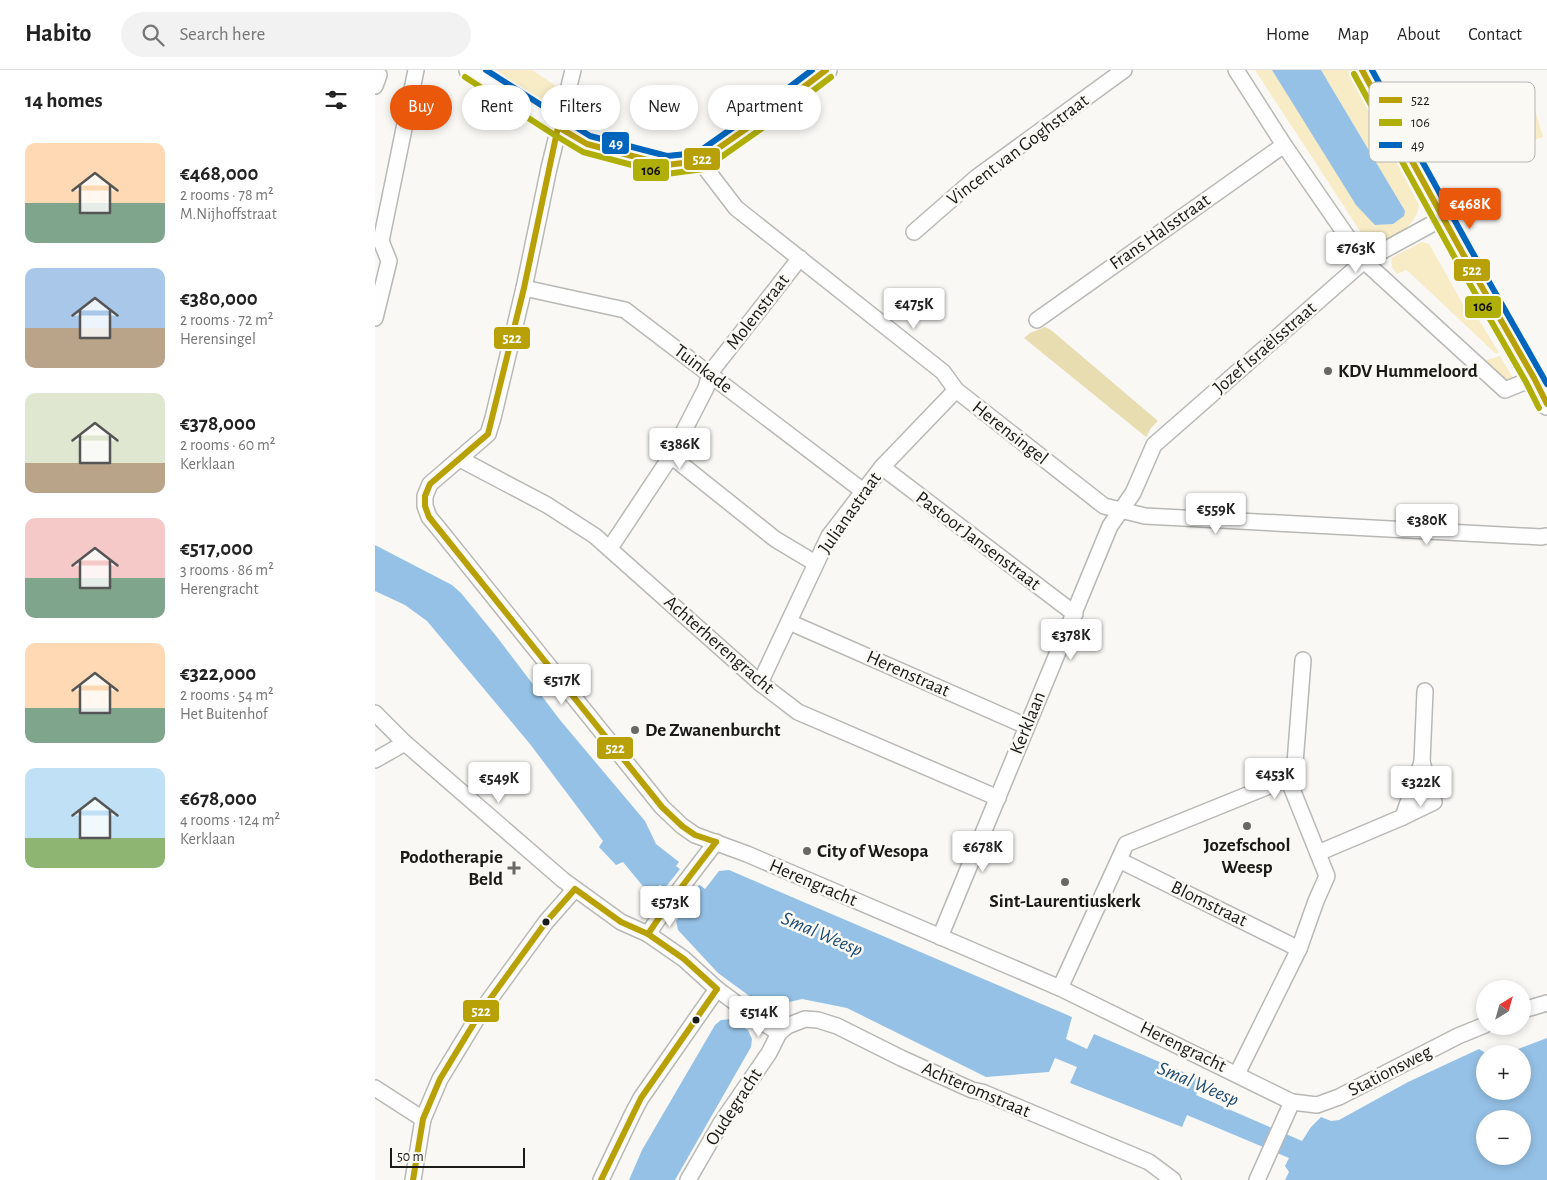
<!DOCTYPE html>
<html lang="en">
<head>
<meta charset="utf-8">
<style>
  :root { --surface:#fff; --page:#f2f2f2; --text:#222; --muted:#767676; --line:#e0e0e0; --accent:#ea580c }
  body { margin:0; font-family:"Alegreya Sans",sans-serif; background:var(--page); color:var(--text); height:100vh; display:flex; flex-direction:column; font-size:19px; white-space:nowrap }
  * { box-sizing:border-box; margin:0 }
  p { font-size:16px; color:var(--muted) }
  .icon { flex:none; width:28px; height:28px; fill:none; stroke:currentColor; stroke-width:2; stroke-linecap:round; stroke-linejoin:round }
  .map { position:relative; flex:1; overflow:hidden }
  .panel { display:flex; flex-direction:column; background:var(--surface); width:375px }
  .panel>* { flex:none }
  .banner { position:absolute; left:15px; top:15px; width:475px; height:45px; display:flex; gap:10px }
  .needle { width:32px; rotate:37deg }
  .fabs { position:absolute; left:1101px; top:910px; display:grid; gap:10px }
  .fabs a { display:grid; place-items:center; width:55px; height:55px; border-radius:50%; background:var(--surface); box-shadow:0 2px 8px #0003; font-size:25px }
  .scale { position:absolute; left:15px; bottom:12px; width:135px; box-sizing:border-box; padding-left:5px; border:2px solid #1a1a18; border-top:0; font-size:14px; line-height:18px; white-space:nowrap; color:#1a1a18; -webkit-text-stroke:4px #faf9f4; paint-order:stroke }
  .price { position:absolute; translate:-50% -42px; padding:0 11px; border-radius:5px; background:#fff; color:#222; font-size:16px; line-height:32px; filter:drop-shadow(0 1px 2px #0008) }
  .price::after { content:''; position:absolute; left:50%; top:30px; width:15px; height:11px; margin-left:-8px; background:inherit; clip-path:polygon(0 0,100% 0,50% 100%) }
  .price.current { background:var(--accent); color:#fff }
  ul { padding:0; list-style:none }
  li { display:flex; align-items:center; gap:15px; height:125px; padding:0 25px }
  li span { display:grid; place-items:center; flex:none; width:140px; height:100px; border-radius:10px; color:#555 }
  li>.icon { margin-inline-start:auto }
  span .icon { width:60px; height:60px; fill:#fffc; stroke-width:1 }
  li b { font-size:21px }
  h2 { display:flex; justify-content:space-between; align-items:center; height:60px; padding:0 25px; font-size:21px }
  .pill { padding:0 18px; border-radius:22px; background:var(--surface); box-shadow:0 2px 8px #0003; font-size:18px; line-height:45px }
  .pill.current { background:var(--accent); color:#fff }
  header { display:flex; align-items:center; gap:30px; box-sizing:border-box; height:70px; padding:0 25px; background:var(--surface); border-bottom:1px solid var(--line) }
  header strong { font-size:24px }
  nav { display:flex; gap:28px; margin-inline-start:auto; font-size:18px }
  .search { width:350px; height:45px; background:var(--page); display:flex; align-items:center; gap:12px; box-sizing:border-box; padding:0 18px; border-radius:28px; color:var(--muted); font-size:19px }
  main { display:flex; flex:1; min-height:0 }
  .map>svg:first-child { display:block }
  .green { fill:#f7ecc6 }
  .forest { fill:#e8ddb0 }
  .water { fill:#95c1e6; fill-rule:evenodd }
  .pier { fill:#f9f8f5 }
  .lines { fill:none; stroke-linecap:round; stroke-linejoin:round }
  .street-casing { stroke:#b8b8b5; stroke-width:18 }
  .secondary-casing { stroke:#b8b8b5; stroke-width:24 }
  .street { stroke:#fefefe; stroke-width:15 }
  .secondary { stroke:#fefefe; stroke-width:21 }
  .bus-1-casing { stroke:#faf9f4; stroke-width:10 }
  .bus-2-casing { stroke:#faf9f4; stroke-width:10 }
  .bus-3-casing { stroke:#faf9f4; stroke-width:10 }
  .bus-1 { stroke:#b8a007; stroke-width:6 }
  .bus-2 { stroke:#afaf08; stroke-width:6 }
  .bus-3 { stroke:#0065bd; stroke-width:6 }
  .poi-dot { fill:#686865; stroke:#faf9f4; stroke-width:2 }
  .bus-dot { fill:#1a1a18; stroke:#faf9f4; stroke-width:2 }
  .labels { text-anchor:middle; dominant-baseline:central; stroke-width:5; stroke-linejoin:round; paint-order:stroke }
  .street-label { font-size:19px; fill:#1a1a18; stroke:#faf9f4 }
  .poi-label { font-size:19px; font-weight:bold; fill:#1a1a18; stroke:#faf9f4; text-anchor:start }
  .water-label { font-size:20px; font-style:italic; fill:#1d4b6f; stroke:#faf9f4 }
  .key { fill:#faf9f4; stroke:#b7b6b2; stroke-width:1 }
  .key-label { font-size:14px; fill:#1a1a18 }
  .line-badge { stroke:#faf9f4; stroke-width:2 }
  .badge-label { font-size:14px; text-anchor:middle; font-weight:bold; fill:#fff }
  .pale-badge-label { font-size:14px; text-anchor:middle; font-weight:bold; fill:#111 }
</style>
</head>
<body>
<header>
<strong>Habito</strong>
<div class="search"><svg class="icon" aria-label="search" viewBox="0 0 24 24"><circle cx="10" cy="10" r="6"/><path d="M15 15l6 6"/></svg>Search here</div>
<nav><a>Home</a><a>Map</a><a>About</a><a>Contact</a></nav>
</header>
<main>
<section class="panel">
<h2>14 homes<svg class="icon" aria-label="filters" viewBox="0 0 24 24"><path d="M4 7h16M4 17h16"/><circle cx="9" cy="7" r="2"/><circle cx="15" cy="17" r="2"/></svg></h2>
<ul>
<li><span style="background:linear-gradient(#ffd9b3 60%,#7fa58c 0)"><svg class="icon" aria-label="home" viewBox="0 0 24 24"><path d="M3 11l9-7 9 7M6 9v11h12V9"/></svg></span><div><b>€468,000</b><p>2 rooms · 78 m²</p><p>M.Nijhoffstraat</p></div></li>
<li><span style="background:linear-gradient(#a9c7e8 60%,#b9a48a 0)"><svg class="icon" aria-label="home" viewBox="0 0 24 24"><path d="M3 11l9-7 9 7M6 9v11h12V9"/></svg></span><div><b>€380,000</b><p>2 rooms · 72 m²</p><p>Herensingel</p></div></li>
<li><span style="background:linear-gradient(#dfe7d0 70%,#b9a48a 0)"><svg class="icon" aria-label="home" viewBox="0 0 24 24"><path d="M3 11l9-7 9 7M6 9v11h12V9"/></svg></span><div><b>€378,000</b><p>2 rooms · 60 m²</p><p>Kerklaan</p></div></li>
<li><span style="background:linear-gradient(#f6c9c9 60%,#7fa58c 0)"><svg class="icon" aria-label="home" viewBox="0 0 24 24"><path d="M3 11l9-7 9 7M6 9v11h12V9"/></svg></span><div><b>€517,000</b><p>3 rooms · 86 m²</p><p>Herengracht</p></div></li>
<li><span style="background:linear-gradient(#ffd9b3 65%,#7fa58c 0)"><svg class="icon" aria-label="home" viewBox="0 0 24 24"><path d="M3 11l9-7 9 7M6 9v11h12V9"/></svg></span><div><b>€322,000</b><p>2 rooms · 54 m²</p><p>Het Buitenhof</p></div></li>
<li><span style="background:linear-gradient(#bfe0f5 70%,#8fb573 0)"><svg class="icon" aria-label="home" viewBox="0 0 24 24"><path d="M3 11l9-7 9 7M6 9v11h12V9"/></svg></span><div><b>€678,000</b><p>4 rooms · 124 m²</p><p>Kerklaan</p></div></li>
</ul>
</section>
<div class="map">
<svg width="1172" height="1110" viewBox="0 0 1172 1110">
  <rect width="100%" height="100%" fill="#f9f8f5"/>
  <!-- green -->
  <g class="green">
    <path d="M 117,0 L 157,0 L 184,18 L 183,26 L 163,30 Z"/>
    <path d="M 880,0 L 897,0 L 996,150 L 1000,155 L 1010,154 L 1026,135 L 946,0 L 973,0 L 1044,135 C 1042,156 1020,166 1002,173 L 989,167 Z"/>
    <path d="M 1153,17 L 1168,67 L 1130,80 L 1100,35 Z"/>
    <path d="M 1047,172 L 1054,174 L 1093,243 L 1101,245 L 1124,283 L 1120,283 L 1035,203 L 1031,200 L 1022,204 L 1017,197 L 1016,188 Z"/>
    <path d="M 1125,286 L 1138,308 L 1130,311 L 1108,291 Z"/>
  </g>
  <!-- forest -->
  <path class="forest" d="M 670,257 L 676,260 L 783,351 L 776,358 L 771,367 L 649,268 L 655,263 Z"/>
  <!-- water -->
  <g class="water">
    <path d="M 897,0 L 946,0 L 1030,141 L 1029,146 L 1018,154 L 1000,155 L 981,135 Z"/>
    <path d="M 0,475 L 77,515 L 86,523 L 122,567 L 185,650 L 270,751 L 281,774 L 304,792 L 301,796 L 330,819 L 344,801 L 354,800 L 697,947 L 691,969 L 712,979 L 719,964 L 827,1010 L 821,1025 L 927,1071 L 936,1057 L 946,1047 L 956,1051 L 964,1050 L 1033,1012 L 1104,979 L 1112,984 L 1110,984 L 1110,1021 L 1148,1021 L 1148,984 L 1130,984 L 1172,968 L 1172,1110 L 910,1110 L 914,1102 L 910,1096 L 914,1088 L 812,1045 L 807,1057 L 695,1013 L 702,997 L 680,988 L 674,1002 L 611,1007 L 472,938 L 427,929 L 398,936 L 389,936 L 373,960 L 377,969 L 376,977 L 300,1110 L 254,1110 L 267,1080 L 340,955 L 346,950 L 357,949 L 373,925 L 343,903 L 303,860 L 301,851 L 313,836 L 285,815 L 276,826 L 248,792 L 241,795 L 224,777 L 228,771 L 155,674 L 52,551 L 30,535 L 0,521 ZM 1110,1049 L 1148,1049 L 1148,1086 L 1110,1086 Z"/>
  </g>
  <!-- pier -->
  <g class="pier">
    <path d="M 305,799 L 325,814 L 310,833 L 313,836 L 305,846 L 303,844 L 309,836 L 285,818 L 279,826 L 278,825 L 285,815 L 290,818 Z"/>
    <path d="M 373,925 L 389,936 L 373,960 L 356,949 Z"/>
  </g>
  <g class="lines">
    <defs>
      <g id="street">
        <path d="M 198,0 L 174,98 L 149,218 L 118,348 L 113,364 L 55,414 L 50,426 L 50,436 L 54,447 L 64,459 L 287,737 L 307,756 L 320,765 L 372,784 L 685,918 L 917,1032 L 942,1035 L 964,1027 L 1083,966 L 1110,955"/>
        <path d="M 861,0 L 909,75 L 989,191 L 1130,320 L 1159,308"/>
        <path d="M 0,16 L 4,5"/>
        <path d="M 325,91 L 361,138 L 568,302 L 581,320 L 729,436 L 770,446 L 1166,467 L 1172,466"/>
        <path d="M 539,162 L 602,107 L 749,0"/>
        <path d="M 6,171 L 41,0"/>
        <path d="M 149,218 L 250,240 L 488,421"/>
        <path d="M 0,248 L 14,191 L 6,171"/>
        <path d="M 662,250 L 909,75"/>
        <path d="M 296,386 L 400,469 L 440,493"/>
        <path d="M 85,389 L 172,435 L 220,466 L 385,613 L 423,642 L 623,728"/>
        <path d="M 507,397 L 700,544"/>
        <path d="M 235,478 L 296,386 L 331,318 L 335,303 L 425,188"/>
        <path d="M 414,552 L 651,656"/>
        <path d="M 385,613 L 454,466 L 507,397 L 581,320"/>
        <path d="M 0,643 L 30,673 L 188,810 L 246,852 L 273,864 L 309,889 L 342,919 L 381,948 L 404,963"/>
        <path d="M 0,690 L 30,673"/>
        <path d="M 913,709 L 952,806 L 941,831 L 924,879"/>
        <path d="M 1028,747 L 1059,732 L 1047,692"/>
        <path d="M 943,783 L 1028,747 L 1047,692 L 1050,621"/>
        <path d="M 744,790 L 924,879 L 862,1004"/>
        <path d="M 273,864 L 292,836 L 341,772"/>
        <path d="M 565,867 L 735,456 L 758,423 L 779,375 L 989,191 L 1068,148"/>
        <path d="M 685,918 L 751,774 L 919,706 L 928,590"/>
        <path d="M 1148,940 L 1172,933"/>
        <path d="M 0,1018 L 48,1049"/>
        <path d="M 38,1110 L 48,1049 L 65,1009 L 107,940 L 171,852 L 200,819"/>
        <path d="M 226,1110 L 258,1043 L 266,1028 L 342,919"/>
        <path d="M 313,1110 L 346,1053 L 394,983 L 404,963 L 412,956 L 430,949 L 443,950 L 462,956 L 526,988 L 597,1020 L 607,1022 L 774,1092 L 798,1110"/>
        <path d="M 882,1110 L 917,1032"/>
      </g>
      <g id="secondary">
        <path d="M 95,0 L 183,57 L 212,74 L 291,95 L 325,91 L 401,38 L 451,0"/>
        <path d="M 987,0 L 1088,184 L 1159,308 L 1172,334"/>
      </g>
    </defs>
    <!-- street casing -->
    <use href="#street" class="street-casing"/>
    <!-- secondary casing -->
    <use href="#secondary" class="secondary-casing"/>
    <!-- street -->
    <use href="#street" class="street"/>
    <!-- secondary -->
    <use href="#secondary" class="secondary"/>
    <defs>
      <g id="bus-1">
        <path d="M 987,0 L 1088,184 L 1159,308 L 1172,334"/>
        <path d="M 183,57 L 149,218 L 113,364 L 55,414 L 50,426 L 50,436 L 54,447 L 287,737 L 307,756 L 320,765 L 341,772"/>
        <path d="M 183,57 L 212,74 L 291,95 L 325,91 L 401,38 L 451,0"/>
        <path d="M 273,864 L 292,836 L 341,772"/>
        <path d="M 38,1110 L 48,1049 L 65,1009 L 107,940 L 171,852 L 200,819 L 246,852 L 273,864 L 309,889 L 342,919 L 266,1028 L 226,1110"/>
      </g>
      <g id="bus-2">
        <path d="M 979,4 L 1080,188 L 1151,312 L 1164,338"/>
        <path d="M 90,7 L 178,64 L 208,82 L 291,104 L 329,99 L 406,45 L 456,7"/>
      </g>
      <g id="bus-3">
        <path d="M 111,0 L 215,66 L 292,86 L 322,83 L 396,31 L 437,0"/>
        <path d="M 997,0 L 1096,180 L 1172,314"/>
      </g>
    </defs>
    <!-- bus-1 casing -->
    <use href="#bus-1" class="bus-1-casing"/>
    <!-- bus-2 casing -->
    <use href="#bus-2" class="bus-2-casing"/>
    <!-- bus-3 casing -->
    <use href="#bus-3" class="bus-3-casing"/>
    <!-- bus-1 -->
    <use href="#bus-1" class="bus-1"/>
    <!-- bus-2 -->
    <use href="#bus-2" class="bus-2"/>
    <!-- bus-3 -->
    <use href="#bus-3" class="bus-3"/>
  </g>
  <!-- markers -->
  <g class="poi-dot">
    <circle cx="953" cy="301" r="5"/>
    <circle cx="260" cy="660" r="5"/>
    <circle cx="872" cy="756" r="5"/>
    <circle cx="432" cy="781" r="5"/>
    <path d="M136.5 790.5h5v5h5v5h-5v5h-5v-5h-5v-5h5z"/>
    <circle cx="690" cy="812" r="5"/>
  </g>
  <g class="bus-dot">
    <circle cx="171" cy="852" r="4.5"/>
    <circle cx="321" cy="950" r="4.5"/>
  </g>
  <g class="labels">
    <!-- street labels -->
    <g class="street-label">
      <text transform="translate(643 80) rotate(-37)">Vincent van Goghstraat</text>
      <text transform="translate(785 162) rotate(-35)">Frans Halsstraat</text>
      <text transform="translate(383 242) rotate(-52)">Molenstraat</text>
      <text transform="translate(890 278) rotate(-41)">Jozef Israëlsstraat</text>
      <text transform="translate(328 299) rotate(37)">Tuinkade</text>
      <text transform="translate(635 363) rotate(38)">Herensingel</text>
      <text transform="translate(475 443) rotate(-55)">Julianastraat</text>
      <text transform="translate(603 471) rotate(37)">Pastoor Jansenstraat</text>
      <text transform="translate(344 575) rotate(41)">Achterherengracht</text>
      <text transform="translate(533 604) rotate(24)">Herenstraat</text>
      <text transform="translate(653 653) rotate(-68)">Kerklaan</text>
      <text transform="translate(438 813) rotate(23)">Herengracht</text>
      <text transform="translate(834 834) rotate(26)">Blomstraat</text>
      <text transform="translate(808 977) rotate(26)">Herengracht</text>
      <text transform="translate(1015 1001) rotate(-27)">Stationsweg</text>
      <text transform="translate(601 1020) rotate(23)">Achteromstraat</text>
      <text transform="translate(359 1037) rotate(-57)">Oudegracht</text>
    </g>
    <!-- poi labels -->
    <g class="poi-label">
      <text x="963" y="301">KDV Hummeloord</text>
      <text x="270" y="660">De Zwanenburcht</text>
      <text x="872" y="775" text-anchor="middle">Jozefschool<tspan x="872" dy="22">Weesp</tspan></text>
      <text x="442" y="781">City of Wesopa</text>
      <text x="128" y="787" text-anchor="end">Podotherapie<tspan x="128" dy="22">Beld</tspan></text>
      <text x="690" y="831" text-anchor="middle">Sint-Laurentiuskerk</text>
    </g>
    <!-- water labels -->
    <g class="water-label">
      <text transform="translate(447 864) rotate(23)">Smal Weesp</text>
      <text transform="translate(823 1014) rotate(23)">Smal Weesp</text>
    </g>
  </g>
  <!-- legend -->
  <rect x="994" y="12" width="166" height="80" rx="8" class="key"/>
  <rect x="1004" y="27" width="23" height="6" fill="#b8a007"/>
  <rect x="1004" y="49" width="23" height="7" fill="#afaf08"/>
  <rect x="1004" y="72" width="23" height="6" fill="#0065bd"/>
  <g class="key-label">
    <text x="1036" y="35">522</text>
    <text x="1036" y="57">106</text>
    <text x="1036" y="80">49</text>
  </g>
  <g class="line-badge">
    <rect x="226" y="61" width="29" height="24" rx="5" fill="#0065bd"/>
    <rect x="308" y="77" width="38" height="24" rx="5" fill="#b8a007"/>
    <rect x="257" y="88" width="38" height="24" rx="5" fill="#afaf08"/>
    <rect x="1078" y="188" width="38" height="24" rx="5" fill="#b8a007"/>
    <rect x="1089" y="225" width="38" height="24" rx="5" fill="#afaf08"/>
    <rect x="118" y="256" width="38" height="24" rx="5" fill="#b8a007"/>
    <rect x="221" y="666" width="38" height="24" rx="5" fill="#b8a007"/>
    <rect x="87" y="929" width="38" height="24" rx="5" fill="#b8a007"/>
  </g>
  <g class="badge-label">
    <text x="241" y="78">49</text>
    <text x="327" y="94">522</text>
    <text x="1097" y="205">522</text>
    <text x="137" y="273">522</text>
    <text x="240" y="683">522</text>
    <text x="106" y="946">522</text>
  </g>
  <g class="pale-badge-label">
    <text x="276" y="105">106</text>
    <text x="1108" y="241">106</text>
  </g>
</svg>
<div class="fabs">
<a><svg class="needle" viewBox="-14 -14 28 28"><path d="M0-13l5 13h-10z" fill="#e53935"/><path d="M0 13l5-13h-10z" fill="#767676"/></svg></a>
<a>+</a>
<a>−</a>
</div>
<div class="scale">50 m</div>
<b class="price current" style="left:1095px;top:160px">€468K</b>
<b class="price" style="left:981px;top:204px">€763K</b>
<b class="price" style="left:539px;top:260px">€475K</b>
<b class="price" style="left:305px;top:400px">€386K</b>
<b class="price" style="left:841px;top:465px">€559K</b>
<b class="price" style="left:1052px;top:476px">€380K</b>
<b class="price" style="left:696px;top:591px">€378K</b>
<b class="price" style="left:187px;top:636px">€517K</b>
<b class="price" style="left:900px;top:730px">€453K</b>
<b class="price" style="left:124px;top:734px">€549K</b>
<b class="price" style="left:1046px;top:738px">€322K</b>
<b class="price" style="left:608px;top:803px">€678K</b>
<b class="price" style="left:295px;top:858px">€573K</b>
<b class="price" style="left:384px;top:968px">€514K</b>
<div class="banner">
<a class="pill current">Buy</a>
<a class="pill">Rent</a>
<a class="pill">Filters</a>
<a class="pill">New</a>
<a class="pill">Apartment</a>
</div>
</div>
</main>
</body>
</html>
